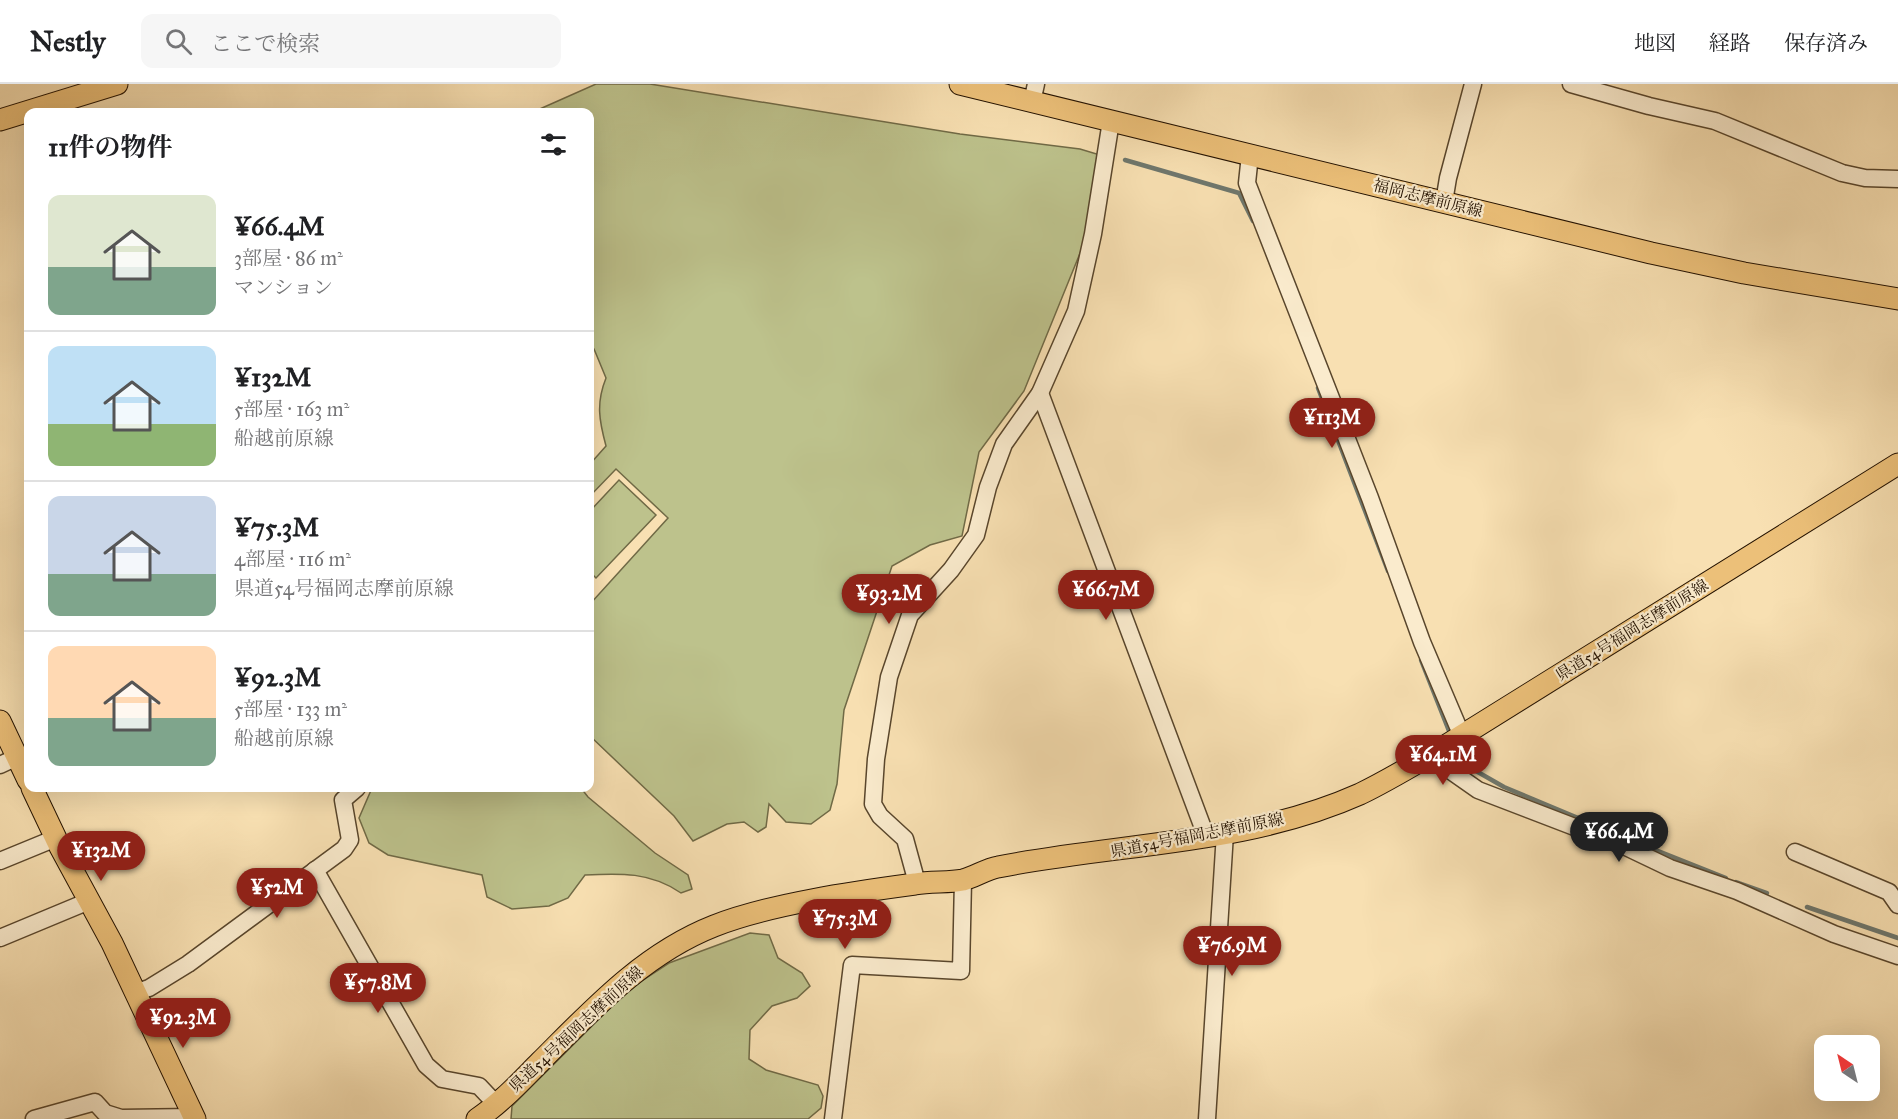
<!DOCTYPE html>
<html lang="ja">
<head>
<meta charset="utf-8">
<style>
  :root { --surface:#fff; --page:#f6f6f6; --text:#202124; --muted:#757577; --line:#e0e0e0; --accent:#8f2418 }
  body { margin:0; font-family:"IM FELL Great Primer","Noto Serif JP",serif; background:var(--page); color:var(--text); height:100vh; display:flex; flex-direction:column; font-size:22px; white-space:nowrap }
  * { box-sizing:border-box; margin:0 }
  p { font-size:20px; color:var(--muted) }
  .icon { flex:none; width:33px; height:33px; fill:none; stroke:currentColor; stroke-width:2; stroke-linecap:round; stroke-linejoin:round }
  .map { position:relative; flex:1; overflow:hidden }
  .drawer { position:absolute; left:24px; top:24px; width:570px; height:684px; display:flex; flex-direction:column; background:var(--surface); border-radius:12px; box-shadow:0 6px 24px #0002 }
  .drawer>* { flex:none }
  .needle { width:39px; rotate:325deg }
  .buttons { position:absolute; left:1814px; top:951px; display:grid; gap:12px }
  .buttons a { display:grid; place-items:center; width:66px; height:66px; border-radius:12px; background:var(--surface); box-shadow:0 6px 24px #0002; font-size:30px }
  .price { position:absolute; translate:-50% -51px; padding:0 14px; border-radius:21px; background:var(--accent); color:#fff; font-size:20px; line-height:39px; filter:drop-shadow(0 2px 3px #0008) }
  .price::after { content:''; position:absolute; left:50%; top:36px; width:18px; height:14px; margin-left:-9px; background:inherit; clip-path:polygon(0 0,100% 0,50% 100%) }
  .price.selected { background:#222; color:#fff }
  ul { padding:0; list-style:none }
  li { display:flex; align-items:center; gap:18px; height:150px; padding:0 24px }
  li+li { border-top:2px solid var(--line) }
  li span { display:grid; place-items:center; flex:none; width:168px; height:120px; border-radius:12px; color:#555 }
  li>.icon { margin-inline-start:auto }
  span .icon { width:72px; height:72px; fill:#fffc; stroke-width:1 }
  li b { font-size:26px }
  h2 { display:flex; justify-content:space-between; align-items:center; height:72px; padding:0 24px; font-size:26px }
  header { display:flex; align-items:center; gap:36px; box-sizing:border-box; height:84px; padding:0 30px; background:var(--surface); border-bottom:2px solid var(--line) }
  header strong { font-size:28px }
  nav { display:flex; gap:33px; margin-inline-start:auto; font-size:21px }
  .search { width:420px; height:54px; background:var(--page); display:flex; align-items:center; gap:15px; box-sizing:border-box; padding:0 21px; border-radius:12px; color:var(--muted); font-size:22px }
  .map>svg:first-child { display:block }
  .green { fill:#bdc28c; stroke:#706a46; stroke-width:1.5 }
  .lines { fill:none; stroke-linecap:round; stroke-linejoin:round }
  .stream { stroke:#6e776d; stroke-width:4.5 }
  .minor-casing { stroke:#59462c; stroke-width:19 }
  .major-casing { stroke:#241200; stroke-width:23 }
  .minor { stroke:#faebcd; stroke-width:16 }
  .major { stroke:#ecc079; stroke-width:21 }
  .labels { text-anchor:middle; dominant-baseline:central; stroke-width:4.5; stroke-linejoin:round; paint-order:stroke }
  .street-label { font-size:16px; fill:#241200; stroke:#faebcd }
</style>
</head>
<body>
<header>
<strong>Nestly</strong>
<div class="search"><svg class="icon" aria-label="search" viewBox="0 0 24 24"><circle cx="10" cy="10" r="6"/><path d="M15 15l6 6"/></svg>ここで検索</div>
<nav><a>地図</a><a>経路</a><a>保存済み</a></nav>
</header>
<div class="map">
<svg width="1898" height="1035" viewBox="0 0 1898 1035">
  <rect width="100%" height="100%" fill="#f8e0b2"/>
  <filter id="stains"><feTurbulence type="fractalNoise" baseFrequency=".00333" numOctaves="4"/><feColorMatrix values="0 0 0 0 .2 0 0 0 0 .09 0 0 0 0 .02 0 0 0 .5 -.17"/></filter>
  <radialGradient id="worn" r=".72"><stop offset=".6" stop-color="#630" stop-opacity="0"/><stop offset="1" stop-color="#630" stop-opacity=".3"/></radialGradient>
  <!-- green -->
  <g class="green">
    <path d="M 596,0 L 650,0 L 960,50 L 1080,65 L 1100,71 L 1085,157 L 1024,307 L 979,368 L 962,452 L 930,461 L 892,482 L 844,626 L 837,700 L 830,726 L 811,740 L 786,738 L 769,720 L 766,743 L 758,748 L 744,738 L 727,740 L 693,757 L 674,732 L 590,652 L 590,520 L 668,434 L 616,385 L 590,412 L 590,380 L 606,362 C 599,336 596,319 606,294 L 594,265 L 590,262 L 590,28 L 533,28 Z"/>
    <path d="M 619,396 L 656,431 L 596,494 L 590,488 L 590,427 Z"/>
    <path d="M 372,704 L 581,704 L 588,713 L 655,769 L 688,791 L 692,805 L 681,809 C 651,788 620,789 585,791 L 568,814 L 549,822 L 512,825 L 487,813 L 482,791 L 388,771 L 369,759 L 359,734 Z"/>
    <path d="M 750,849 L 769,851 L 778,874 L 802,889 L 810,902 L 797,914 L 772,922 L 750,946 L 749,975 L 766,986 L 818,1001 L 823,1012 L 821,1024 L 808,1035 L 511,1035 L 512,1022 L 622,912 L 643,896 L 669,879 Z"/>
  </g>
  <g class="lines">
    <!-- stream -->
    <g class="stream">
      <path d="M 1125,76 L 1239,109 L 1253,137"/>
      <path d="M 1318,304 L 1388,487"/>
      <path d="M 1421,576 L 1449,647"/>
      <path d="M 1459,670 L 1469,683 L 1504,703 L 1626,754"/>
      <path d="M 1633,757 L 1726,794"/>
      <path d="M 1736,798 L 1767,809"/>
      <path d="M 1807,823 L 1898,854"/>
    </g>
    <defs>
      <g id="minor">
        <path d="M 1571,0 L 1649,22 L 1715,37 L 1842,89 L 1865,94 L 1898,95"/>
        <path d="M 1032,18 L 1036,0"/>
        <path d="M 1250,71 L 1247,99 L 1370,414 L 1422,558 L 1462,652"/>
        <path d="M 1444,118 L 1448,94 L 1473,0"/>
        <path d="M 1040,309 L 1206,752"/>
        <path d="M 1434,669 L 1448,685 L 1478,706 L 1624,762 L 1670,784 L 1737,807 L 1834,850 L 1898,872"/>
        <path d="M 0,681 L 17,673"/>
        <path d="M 1795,768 L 1889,808 L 1898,821"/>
        <path d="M 0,777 L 56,754"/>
        <path d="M 315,786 L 426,981 L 442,995 L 479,1002 L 496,1020"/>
        <path d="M 917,799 L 905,755 L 880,732 L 873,720 L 876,675 L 889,593 L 910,531 L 951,486 L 976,451 L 988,403 L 1004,360 L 1040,309 L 1076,227 L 1093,150 L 1111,37"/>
        <path d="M 0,854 L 89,817"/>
        <path d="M 134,909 L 149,904 L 188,880 L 344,765 L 350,756 L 343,716 L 357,704"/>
        <path d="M 34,1035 L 95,1018 L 105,1029 L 121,1034 L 194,1033"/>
        <path d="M 833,1035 L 852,881 L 961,887 L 963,796"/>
        <path d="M 1207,1035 L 1225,749"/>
      </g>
      <g id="major">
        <path d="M 960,0 L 1651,169 L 1744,189 L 1898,215"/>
        <path d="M 0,36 L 117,0"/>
        <path d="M 0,637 L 28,696"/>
        <path d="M 32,704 L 60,763 L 112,859 L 195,1035"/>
        <path d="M 477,1035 C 501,1019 520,998 540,978 C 592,926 643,870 714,842 C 770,820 855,808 915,800 C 931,797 948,799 963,796 C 975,793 986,785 998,783 C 1118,759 1246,761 1360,710 C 1385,698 1410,683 1434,669 L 1898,380"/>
      </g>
    </defs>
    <!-- minor casing -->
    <use href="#minor" class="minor-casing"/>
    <!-- major casing -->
    <use href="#major" class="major-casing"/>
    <!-- minor -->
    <use href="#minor" class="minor"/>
    <!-- major -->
    <use href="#major" class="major"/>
  </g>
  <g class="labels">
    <!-- street labels -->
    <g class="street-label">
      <text transform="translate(1428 114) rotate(14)">福岡志摩前原線</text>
      <text transform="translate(1632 546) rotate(-32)">県道54号福岡志摩前原線</text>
      <text transform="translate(1197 751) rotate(-11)">県道54号福岡志摩前原線</text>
      <text transform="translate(576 945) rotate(-43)">県道54号福岡志摩前原線</text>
    </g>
  </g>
  <rect width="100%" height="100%" filter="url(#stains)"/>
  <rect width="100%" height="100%" fill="url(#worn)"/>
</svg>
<div class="buttons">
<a><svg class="needle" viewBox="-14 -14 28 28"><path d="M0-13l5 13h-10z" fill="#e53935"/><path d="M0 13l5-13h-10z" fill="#757577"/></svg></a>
</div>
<b class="price" style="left:1332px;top:365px">¥113M</b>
<b class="price" style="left:1106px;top:537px">¥66.7M</b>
<b class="price" style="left:889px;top:541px">¥93.2M</b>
<b class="price" style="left:1443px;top:702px">¥64.1M</b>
<b class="price selected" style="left:1619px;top:779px">¥66.4M</b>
<b class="price" style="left:101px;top:798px">¥132M</b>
<b class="price" style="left:277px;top:835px">¥52M</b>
<b class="price" style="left:845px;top:866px">¥75.3M</b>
<b class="price" style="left:1232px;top:893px">¥76.9M</b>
<b class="price" style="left:378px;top:930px">¥57.8M</b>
<b class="price" style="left:183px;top:965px">¥92.3M</b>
<section class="drawer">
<h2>11件の物件<svg class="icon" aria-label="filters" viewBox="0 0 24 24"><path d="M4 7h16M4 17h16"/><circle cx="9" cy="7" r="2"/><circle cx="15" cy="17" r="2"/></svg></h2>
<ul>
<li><span style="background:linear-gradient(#dfe7d0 60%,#7fa58c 0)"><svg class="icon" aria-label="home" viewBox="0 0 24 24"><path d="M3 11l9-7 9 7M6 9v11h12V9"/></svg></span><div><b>¥66.4M</b><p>3部屋 · 86 m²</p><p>マンション</p></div></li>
<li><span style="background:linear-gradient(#bfe0f5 65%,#8fb573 0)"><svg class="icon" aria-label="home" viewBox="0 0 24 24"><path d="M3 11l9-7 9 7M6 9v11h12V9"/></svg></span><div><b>¥132M</b><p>5部屋 · 163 m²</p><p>船越前原線</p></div></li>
<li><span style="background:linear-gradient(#c9d6e8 65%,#7fa58c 0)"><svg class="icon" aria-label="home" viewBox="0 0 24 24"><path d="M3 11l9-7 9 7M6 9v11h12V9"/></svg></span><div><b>¥75.3M</b><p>4部屋 · 116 m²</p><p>県道54号福岡志摩前原線</p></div></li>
<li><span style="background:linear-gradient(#ffd9b3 60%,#7fa58c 0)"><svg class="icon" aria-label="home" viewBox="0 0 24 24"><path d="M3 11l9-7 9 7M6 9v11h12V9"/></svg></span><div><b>¥92.3M</b><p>5部屋 · 133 m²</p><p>船越前原線</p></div></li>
</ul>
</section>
</div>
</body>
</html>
